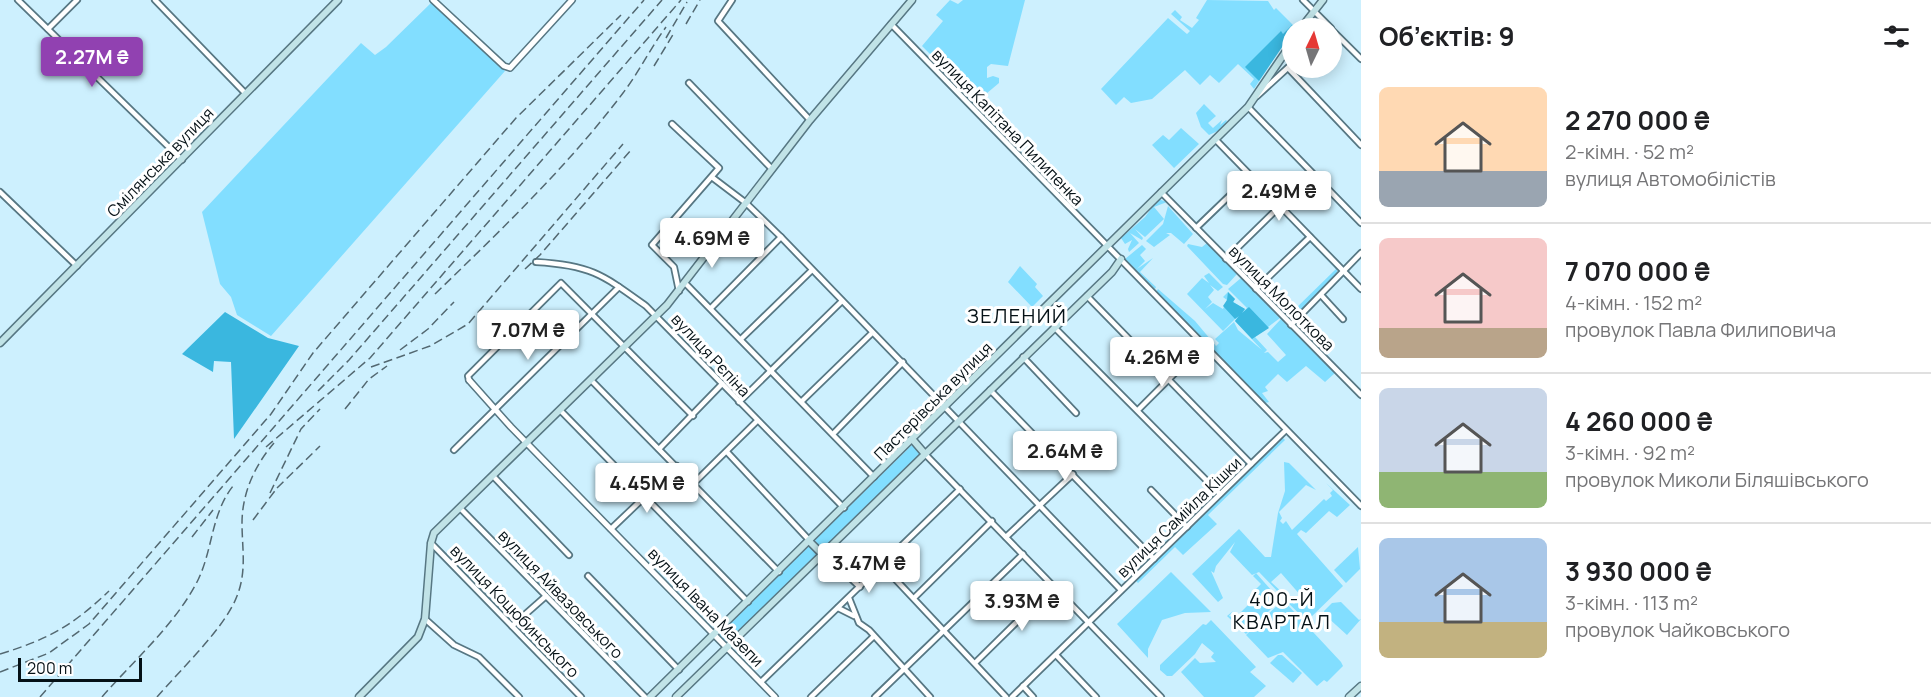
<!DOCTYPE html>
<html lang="uk">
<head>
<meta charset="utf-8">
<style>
  :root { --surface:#fff; --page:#f6f6f6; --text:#202124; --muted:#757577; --line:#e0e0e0; --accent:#9141b1 }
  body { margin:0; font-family:Manrope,sans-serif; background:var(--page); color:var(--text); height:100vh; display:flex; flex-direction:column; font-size:22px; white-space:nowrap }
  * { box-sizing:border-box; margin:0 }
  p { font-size:20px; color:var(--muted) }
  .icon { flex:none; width:33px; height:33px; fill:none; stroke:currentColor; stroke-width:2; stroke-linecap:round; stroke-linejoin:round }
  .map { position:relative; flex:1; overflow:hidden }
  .panel { display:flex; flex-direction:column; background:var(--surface); width:570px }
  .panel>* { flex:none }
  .needle { width:39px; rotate:5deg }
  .fabs { position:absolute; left:1282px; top:18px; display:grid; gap:12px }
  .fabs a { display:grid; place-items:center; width:60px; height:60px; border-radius:50%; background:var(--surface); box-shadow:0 3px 15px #0003; font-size:30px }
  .scale { position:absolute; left:18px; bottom:15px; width:124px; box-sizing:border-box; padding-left:6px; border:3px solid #051116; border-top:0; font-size:16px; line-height:21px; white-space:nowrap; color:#051116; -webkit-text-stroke:4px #fff; paint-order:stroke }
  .price { position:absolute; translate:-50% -51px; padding:0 14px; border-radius:6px; background:#fff; color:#222; font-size:20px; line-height:39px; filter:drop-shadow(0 2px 3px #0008) }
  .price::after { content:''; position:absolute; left:50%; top:36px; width:18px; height:14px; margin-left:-9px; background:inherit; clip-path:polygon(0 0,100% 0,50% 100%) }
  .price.current { background:var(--accent); color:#fff }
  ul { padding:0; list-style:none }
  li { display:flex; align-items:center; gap:18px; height:150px; padding:0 18px }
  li+li { border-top:2px solid var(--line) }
  li span { display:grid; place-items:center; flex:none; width:168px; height:120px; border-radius:9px; color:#555 }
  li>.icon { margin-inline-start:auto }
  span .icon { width:72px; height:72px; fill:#fffc; stroke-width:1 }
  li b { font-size:26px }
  h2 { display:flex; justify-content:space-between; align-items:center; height:72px; padding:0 18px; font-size:26px }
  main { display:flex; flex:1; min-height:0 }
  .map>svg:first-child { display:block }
  .green { fill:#82deff; fill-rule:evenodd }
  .forest { fill:#3ab7df }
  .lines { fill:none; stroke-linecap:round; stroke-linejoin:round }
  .minor-casing { stroke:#577783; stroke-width:8 }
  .tertiary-casing { stroke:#577783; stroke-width:8 }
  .secondary-casing { stroke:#577783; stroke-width:9 }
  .minor { stroke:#fff; stroke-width:4.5 }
  .tertiary { stroke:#fff; stroke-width:5 }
  .secondary { stroke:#c1e3e7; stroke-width:6 }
  .rail { stroke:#536871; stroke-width:1.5; stroke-dasharray:9 4.5; stroke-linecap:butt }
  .labels { text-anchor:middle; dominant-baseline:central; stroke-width:6; stroke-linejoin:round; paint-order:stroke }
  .street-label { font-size:16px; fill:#051116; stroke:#fff }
  .quarter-label { font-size:20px; letter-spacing:1.5px; fill:#051116; stroke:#fff }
</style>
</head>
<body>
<main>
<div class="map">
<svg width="1361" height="697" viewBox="0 0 1361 697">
  <rect width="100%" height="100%" fill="#cdf0fe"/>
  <!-- green -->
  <g class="green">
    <path d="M 950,0 L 958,4 L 963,0 L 1025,0 L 1008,66 L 991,64 L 987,67 L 987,78 L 993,76 L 999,78 L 999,83 L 980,99 L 973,97 L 922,46 L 943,21 L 936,15 Z"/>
    <path d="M 1207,0 L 1268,1 L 1274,10 L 1276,8 L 1295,27 L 1254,89 L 1250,84 L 1254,79 L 1238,64 L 1219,83 L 1210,75 L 1200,85 L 1185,70 L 1152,99 L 1131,103 L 1124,97 L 1116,105 L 1101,89 L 1168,18 L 1187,34 L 1190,31 L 1171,14 L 1175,10 L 1182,17 L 1180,20 L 1192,28 L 1199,20 L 1196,18 Z"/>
    <path d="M 432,2 L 505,71 L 271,336 L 237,315 L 231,297 L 220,284 L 202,212 L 361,43 L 375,55 L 386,47 Z"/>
    <path d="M 1204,104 L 1216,116 L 1208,123 L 1213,128 L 1222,120 L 1220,125 L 1226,120 L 1227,121 L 1220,130 L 1209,135 L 1201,127 L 1196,113 Z"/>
    <path d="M 1181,128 L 1199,144 L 1174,168 L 1152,145 L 1163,135 L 1169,140 Z"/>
    <path d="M 1158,199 L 1167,202 L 1154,207 L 1164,219 L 1145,237 L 1135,229 L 1143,238 L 1142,240 L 1130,233 L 1139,243 L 1129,252 L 1128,249 L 1132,240 L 1125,244 L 1121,238 L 1145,217 Z"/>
    <path d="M 1168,206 L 1193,234 L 1184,244 L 1171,233 L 1166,233 L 1170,235 L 1154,247 L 1146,241 L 1163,224 Z"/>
    <path d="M 1310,240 L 1337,268 L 1337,272 L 1321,293 L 1292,318 L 1261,286 ZM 1310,242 L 1336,269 L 1291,313 L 1264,285 Z"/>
    <path d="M 1207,243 L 1237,274 L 1227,285 L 1223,284 L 1187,246 L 1188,244 L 1202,247 Z"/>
    <path d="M 1142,245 L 1146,249 L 1140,255 L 1145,261 L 1137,269 L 1153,258 L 1140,272 L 1156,287 L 1155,289 L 1125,259 Z"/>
    <path d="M 1020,266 L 1037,284 L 1035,287 L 1043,296 L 1032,307 L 1008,282 Z"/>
    <path d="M 1209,273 L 1223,287 L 1218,291 L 1210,285 L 1214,290 L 1208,297 L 1212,302 L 1205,309 L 1213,303 L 1223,309 L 1227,300 L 1223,297 L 1228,292 L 1235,299 L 1233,302 L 1245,309 L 1242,313 L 1247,308 L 1228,289 L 1241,278 L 1280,318 L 1255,337 L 1267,350 L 1264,353 L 1268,352 L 1278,362 L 1286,355 L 1267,334 L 1281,319 L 1335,373 L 1325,382 L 1306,366 L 1287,382 L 1278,374 L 1265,387 L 1268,391 L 1262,393 L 1269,402 L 1265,403 L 1156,292 L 1158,289 L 1195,321 L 1216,346 L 1219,343 L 1215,339 L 1234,322 L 1238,330 L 1262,350 L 1235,321 L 1238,316 L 1223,331 L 1187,294 L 1202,278 L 1209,283 L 1204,276 Z"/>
    <path d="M 1283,438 L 1285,440 L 1208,515 L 1217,524 L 1183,555 L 1175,547 L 1138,583 L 1136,581 Z"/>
    <path d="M 913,444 L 922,453 L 823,549 L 820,548 L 815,540 Z"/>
    <path d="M 1284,462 L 1289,463 L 1316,490 L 1306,485 L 1279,512 L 1282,518 L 1280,521 L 1283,524 L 1286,521 L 1292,530 L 1324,499 L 1326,501 L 1332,496 L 1330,493 L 1333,490 L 1326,483 L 1350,505 L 1337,517 L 1329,511 L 1306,533 L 1301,530 L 1297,534 L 1343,586 L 1307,621 L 1286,601 L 1288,599 L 1294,604 L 1302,597 L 1281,573 L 1271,582 L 1285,595 L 1283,597 L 1259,572 L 1252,575 L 1230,552 L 1235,542 L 1216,566 L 1214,573 L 1211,571 L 1223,598 L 1218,602 L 1192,574 L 1239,529 L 1265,557 L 1271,557 L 1278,513 L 1285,491 Z"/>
    <path d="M 809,546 L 818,554 L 728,642 L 724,642 L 719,636 L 720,633 Z"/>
    <path d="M 1358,547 L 1360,569 L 1346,583 L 1334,570 Z"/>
    <path d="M 1171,572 L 1211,612 L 1185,613 L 1162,620 L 1148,649 L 1148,658 L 1117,624 Z"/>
    <path d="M 1256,573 L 1280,600 L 1246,634 L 1227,616 L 1233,611 L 1229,616 L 1235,618 L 1238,615 L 1234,611 L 1248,623 L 1240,613 L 1251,602 L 1261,610 L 1249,596 L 1261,584 L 1253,576 Z"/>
    <path d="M 1281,602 L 1285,602 L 1341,662 L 1343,666 L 1327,682 L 1324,680 L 1317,686 L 1283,652 L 1268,658 L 1246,635 Z"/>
    <path d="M 1341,602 L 1359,620 L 1361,619 L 1347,635 L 1325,615 L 1324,611 L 1332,603 Z"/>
    <path d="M 1211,620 L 1256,667 L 1250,672 L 1266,686 L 1254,697 L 1204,697 L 1181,672 L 1195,658 L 1200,663 L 1216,662 L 1211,657 L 1214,653 L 1202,643 L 1195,654 L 1172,676 L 1167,676 L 1160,670 L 1160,665 L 1203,624 L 1206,625 Z"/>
    <path d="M 1278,655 L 1282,655 L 1302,673 L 1293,683 L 1270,663 Z"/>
  </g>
  <!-- forest -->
  <g class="forest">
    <path d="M 1292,25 L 1295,28 L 1259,81 L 1245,67 L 1281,31 L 1283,34 Z"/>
    <path d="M 1228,292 L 1235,299 L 1233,302 L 1245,309 L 1242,313 L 1249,307 L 1269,328 L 1252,339 L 1235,321 L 1239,316 L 1235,319 L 1223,306 L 1227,300 Z"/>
    <path d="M 225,312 L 268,338 L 299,346 L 234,439 L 231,362 L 214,361 L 213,372 L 182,354 Z"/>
  </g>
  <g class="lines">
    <defs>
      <g id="minor">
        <path d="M 18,0 L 182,160"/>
        <path d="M 155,0 L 245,93"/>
        <path d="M 732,0 L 718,21 L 810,120"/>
        <path d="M 1303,0 L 1331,28"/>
        <path d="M 891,24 L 1361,506"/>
        <path d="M 48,29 L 77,0"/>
        <path d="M 1332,30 L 1361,59"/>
        <path d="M 1288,68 L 1361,145"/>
        <path d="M 689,83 L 772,169"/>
        <path d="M 1257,96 L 1293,63"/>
        <path d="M 1248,107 L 1361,223"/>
        <path d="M 672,124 L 719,168 L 652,245 L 674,267 L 679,291"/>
        <path d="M 1215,139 L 1361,289"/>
        <path d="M 713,178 L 746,203 L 781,237 L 1121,590"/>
        <path d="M 0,192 L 77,266"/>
        <path d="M 1161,192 L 1361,395"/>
        <path d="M 1196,228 L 1250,176"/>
        <path d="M 1226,259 L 1280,206"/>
        <path d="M 536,262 C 591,265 603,275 646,306 L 844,508"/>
        <path d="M 686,284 L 874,477"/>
        <path d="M 1256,289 L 1310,237"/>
        <path d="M 1321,295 L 1343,319"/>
        <path d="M 1087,296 L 1251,464"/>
        <path d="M 711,308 L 781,237"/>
        <path d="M 1291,325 L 1361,253"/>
        <path d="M 1054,327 L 1220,494"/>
        <path d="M 741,339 L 812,270"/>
        <path d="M 1023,357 L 1076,413"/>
        <path d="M 469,380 L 468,376 L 561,283 L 693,416"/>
        <path d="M 592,381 L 779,572"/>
        <path d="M 990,390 L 1154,559"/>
        <path d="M 802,401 L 872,333"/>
        <path d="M 739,402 L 842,301"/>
        <path d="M 1138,410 L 1204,344"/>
        <path d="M 561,411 L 748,602"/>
        <path d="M 834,433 L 903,362"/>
        <path d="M 659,449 L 722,384"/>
        <path d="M 454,450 L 619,287"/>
        <path d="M 727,452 L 810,541"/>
        <path d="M 925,454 L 1161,697"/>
        <path d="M 493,476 L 569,555"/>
        <path d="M 693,484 L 757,421"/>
        <path d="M 1151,490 L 1187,527"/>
        <path d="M 460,508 L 645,697"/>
        <path d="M 611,529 L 677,466"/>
        <path d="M 1006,537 L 1073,474"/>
        <path d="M 431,543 L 581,697"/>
        <path d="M 823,552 L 860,587"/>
        <path d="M 882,565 L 1006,697"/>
        <path d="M 588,576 L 679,670"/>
        <path d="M 849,598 L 859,623 L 869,630 L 930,697"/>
        <path d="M 914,598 L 992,521"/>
        <path d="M 838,608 L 854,616"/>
        <path d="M 425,619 L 454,645 L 479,657 L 519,697"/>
        <path d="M 512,626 L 546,596"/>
        <path d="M 1056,655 L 1096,697"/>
        <path d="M 975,663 L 1053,586"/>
        <path d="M 761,682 L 960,489"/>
        <path d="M 1023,686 L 1033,697"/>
        <path d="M 811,697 L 873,637"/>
        <path d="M 875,697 L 1023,554"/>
        <path d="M 1012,697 L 1286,430"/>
      </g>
      <g id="tertiary">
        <path d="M 433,0 L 504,66 L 510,68 L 572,0"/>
        <path d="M 469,380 L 511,427 L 775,697"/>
      </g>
      <g id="secondary">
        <path d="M 1301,28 L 1323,0"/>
        <path d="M 0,343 L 338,0"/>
        <path d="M 913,440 L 925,454"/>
        <path d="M 810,542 L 822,554"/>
        <path d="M 359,697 L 418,637 L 425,619 L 431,543 L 434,533 L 667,305 L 810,120 L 912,0"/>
        <path d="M 650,697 L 1248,107 L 1293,41"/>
        <path d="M 676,697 L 1112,272 L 1121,259"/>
        <path d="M 1349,697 L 1361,686"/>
      </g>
    </defs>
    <!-- minor casing -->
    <use href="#minor" class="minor-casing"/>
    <!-- tertiary casing -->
    <use href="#tertiary" class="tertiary-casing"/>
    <!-- secondary casing -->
    <use href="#secondary" class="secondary-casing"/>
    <!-- minor -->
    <use href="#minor" class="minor"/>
    <!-- tertiary -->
    <use href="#tertiary" class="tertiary"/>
    <!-- secondary -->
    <use href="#secondary" class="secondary"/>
    <!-- rail -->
    <g class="rail">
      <path d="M 686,24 L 700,0"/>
      <path d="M 666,38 L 687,2"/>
      <path d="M 654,66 L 674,33"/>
      <path d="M 525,269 L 540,255 L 631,150"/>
      <path d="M 435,294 C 501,230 568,166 623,93 C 639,72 650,49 666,27"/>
      <path d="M 400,350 L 428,329 L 454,302"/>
      <path d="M 371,367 L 430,346 L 468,324 L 623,144"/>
      <path d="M 318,391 L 349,360 L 662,0"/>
      <path d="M 345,409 L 369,379 L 387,366"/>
      <path d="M 266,447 L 370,358 L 681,0"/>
      <path d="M 277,488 L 320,446"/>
      <path d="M 270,493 L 301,429 L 320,409"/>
      <path d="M 253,520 L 277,488"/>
      <path d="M 192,537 L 213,510"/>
      <path d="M 0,654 C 49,639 72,626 109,591"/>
      <path d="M 0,672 L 49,653 L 89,624 L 271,414 L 313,353 L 516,118 L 621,15"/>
      <path d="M 40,697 L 644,0"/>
      <path d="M 102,697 C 134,660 176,624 198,580 C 213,549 211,514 233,486"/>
      <path d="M 157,697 C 180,670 225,628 237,596 C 247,571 242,548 242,523 C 242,493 255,465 274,443"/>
    </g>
  </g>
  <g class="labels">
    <!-- street labels -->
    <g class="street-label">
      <text transform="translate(1008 127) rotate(46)">вулиця Капітана Пилипенка</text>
      <text transform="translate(160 162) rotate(-46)">Смілянська вулиця</text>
      <text transform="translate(1282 298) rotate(45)">вулиця Молоткова</text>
      <text transform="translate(711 355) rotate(47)">вулиця Рєпіна</text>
      <text transform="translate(933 401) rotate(-45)">Пастерівська вулиця</text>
      <text transform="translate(1179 517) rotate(-44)">вулиця Самійла Кішки</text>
      <text transform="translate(561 594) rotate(46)">вулиця Айвазовського</text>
      <text transform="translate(706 607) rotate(46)">вулиця Івана Мазепи</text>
      <text transform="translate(515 611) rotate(46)">вулиця Коцюбинського</text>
    </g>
    <!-- quarter labels -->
    <g class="quarter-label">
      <text x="1017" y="315">ЗЕЛЕНИЙ</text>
      <text x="1282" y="598">400-Й<tspan x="1282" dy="23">КВАРТАЛ</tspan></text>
    </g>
  </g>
</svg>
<div class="fabs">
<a><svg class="needle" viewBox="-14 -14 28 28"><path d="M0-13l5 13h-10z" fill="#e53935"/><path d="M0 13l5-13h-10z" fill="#757577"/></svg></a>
</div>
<div class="scale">200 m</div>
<b class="price current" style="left:92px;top:88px">2.27M ₴</b>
<b class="price" style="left:1279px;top:222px">2.49M ₴</b>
<b class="price" style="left:712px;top:269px">4.69M ₴</b>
<b class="price" style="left:528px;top:361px">7.07M ₴</b>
<b class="price" style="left:1162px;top:388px">4.26M ₴</b>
<b class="price" style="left:1065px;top:482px">2.64M ₴</b>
<b class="price" style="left:647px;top:514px">4.45M ₴</b>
<b class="price" style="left:869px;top:594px">3.47M ₴</b>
<b class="price" style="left:1022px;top:632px">3.93M ₴</b>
</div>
<section class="panel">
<h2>Об’єктів: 9<svg class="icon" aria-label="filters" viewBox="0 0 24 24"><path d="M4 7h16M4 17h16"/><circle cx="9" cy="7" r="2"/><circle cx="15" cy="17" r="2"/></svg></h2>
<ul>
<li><span style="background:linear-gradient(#ffd9b3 70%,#9aa5b1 0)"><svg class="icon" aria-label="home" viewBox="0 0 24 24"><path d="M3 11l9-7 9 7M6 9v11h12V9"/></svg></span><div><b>2 270 000 ₴</b><p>2-кімн. · 52 m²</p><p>вулиця Автомобілістів</p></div></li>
<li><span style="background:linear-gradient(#f6c9c9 75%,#b9a48a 0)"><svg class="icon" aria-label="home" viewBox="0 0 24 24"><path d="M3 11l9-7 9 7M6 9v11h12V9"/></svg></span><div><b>7 070 000 ₴</b><p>4-кімн. · 152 m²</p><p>провулок Павла Филиповича</p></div></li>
<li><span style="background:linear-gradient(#c9d6e8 70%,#8fb573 0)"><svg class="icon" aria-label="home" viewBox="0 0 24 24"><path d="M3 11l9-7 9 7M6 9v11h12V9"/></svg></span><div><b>4 260 000 ₴</b><p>3-кімн. · 92 m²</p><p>провулок Миколи Біляшівського</p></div></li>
<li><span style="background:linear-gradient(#a9c7e8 70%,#c2b280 0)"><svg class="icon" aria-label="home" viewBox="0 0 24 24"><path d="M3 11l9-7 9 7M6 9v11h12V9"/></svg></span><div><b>3 930 000 ₴</b><p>3-кімн. · 113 m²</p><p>провулок Чайковського</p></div></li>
</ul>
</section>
</main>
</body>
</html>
